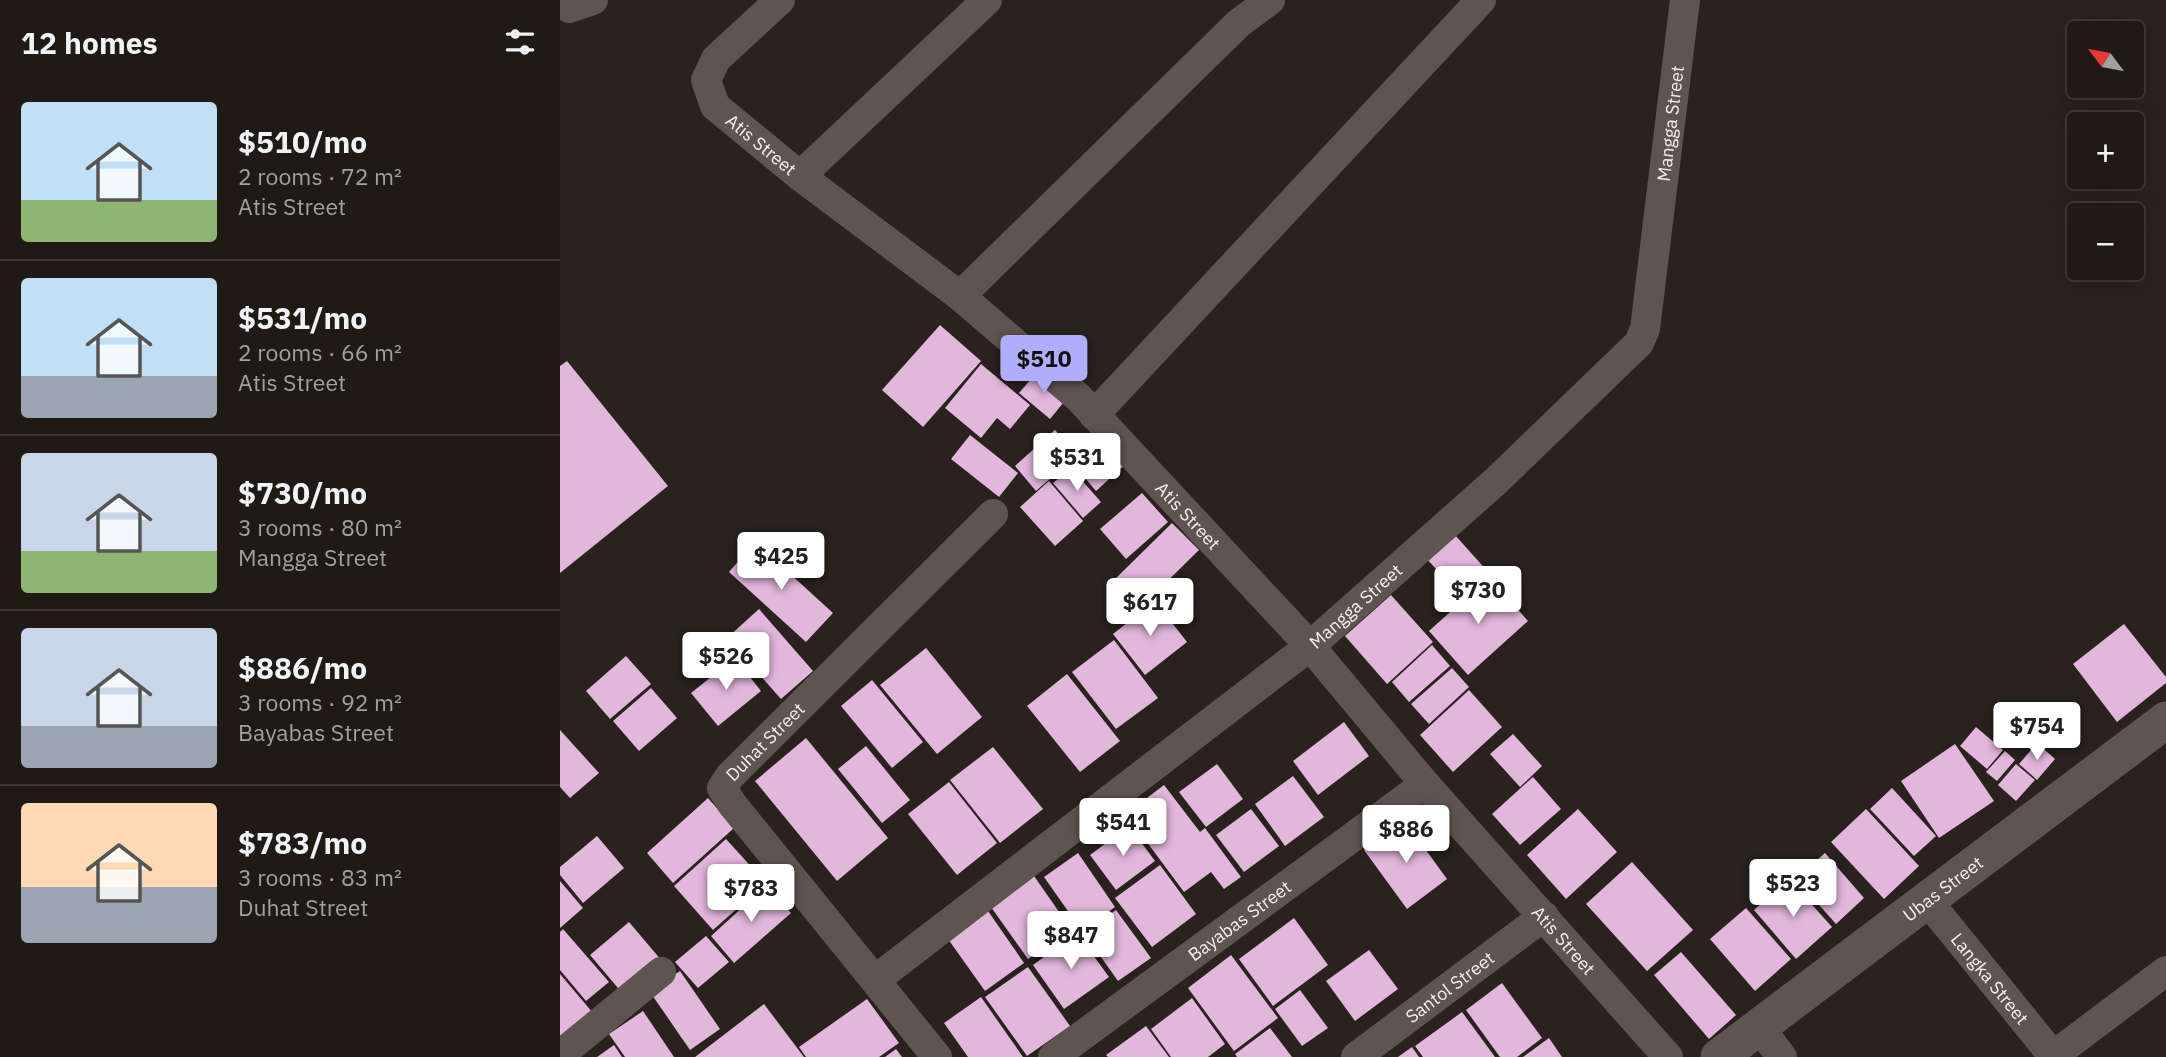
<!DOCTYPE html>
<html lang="en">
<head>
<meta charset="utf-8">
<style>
  :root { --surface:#1f1a16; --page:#27231f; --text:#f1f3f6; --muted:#a1a1a1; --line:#3c3835; --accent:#b0aefa }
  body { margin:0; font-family:"IBM Plex Sans",sans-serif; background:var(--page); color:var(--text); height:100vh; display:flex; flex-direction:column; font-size:26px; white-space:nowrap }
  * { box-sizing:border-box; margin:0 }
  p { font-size:23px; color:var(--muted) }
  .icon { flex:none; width:38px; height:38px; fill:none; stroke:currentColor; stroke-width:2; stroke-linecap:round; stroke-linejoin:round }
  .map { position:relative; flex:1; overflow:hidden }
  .panel { display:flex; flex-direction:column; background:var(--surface); width:560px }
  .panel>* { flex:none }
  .needle { width:46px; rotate:302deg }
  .fabs { position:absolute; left:1507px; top:21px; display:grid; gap:14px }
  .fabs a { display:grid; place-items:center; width:77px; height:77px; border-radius:7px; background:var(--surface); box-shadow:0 7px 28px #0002,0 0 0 2px var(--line); font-size:35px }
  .price { position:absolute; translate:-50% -60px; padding:0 16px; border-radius:7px; background:#fff; color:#222; font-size:23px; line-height:46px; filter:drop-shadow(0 2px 4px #0008) }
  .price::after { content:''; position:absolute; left:50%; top:42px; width:21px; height:16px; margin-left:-10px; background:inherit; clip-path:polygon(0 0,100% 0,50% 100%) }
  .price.on { background:var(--accent); color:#111 }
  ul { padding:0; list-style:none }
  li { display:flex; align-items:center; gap:21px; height:175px; padding:0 21px }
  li+li { border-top:2px solid var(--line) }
  li span { display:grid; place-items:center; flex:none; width:196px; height:140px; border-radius:7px; color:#555 }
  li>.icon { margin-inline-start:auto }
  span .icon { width:84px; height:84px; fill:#fffc; stroke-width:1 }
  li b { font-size:30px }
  h2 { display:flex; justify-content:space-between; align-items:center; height:84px; padding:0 21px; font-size:30px }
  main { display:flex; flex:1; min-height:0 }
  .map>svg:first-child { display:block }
  .building { fill:#e2b7dc }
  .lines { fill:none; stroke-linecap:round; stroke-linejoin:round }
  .minor { stroke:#5e5550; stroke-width:30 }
  .tertiary { stroke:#5e5550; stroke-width:37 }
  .labels { text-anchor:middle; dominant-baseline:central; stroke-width:7; stroke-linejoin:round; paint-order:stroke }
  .street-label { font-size:18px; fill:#f5f0ed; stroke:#100d0b }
</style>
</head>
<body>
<main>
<section class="panel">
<h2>12 homes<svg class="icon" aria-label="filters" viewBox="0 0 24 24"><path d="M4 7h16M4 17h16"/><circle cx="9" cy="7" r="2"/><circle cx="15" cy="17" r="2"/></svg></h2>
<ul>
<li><span style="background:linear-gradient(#bfe0f5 70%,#8fb573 0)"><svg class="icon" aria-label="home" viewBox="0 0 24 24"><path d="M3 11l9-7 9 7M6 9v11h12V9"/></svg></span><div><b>$510/mo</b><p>2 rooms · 72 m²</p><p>Atis Street</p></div></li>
<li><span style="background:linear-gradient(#bfe0f5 70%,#9aa5b1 0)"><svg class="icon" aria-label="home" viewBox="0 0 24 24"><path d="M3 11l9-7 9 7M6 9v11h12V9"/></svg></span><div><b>$531/mo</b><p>2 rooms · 66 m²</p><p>Atis Street</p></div></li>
<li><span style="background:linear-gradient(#c9d6e8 70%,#8fb573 0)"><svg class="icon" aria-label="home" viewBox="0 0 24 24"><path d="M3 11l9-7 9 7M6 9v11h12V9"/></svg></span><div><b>$730/mo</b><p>3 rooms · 80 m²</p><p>Mangga Street</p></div></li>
<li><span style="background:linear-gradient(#c9d6e8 70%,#9aa5b1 0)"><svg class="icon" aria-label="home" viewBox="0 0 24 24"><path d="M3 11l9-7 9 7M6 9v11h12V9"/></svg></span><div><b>$886/mo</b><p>3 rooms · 92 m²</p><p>Bayabas Street</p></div></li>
<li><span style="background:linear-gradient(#ffd9b3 60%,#9aa5b1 0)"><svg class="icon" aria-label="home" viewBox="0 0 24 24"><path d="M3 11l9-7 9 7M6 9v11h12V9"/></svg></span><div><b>$783/mo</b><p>3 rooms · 83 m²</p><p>Duhat Street</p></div></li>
</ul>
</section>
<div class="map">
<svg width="1606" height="1057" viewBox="0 0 1606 1057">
  <rect width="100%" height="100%" fill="#29221e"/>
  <!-- building -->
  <g class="building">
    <path d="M 380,325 L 421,361 L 363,427 L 322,390 Z"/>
    <path d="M 7,361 L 108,486 L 0,573 L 0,366 Z"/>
    <path d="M 421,364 L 470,405 L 450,429 L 437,418 L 421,438 L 385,408 Z"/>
    <path d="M 477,372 L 508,397 L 490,419 L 459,393 Z"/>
    <path d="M 495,430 L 517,455 L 476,491 L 455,466 Z"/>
    <path d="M 410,435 L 458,473 L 439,497 L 391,459 Z"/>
    <path d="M 545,436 L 568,462 L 536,491 L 513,464 Z"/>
    <path d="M 511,468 L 541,502 L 523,518 L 493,483 Z"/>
    <path d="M 489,481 L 523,521 L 495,546 L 460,507 Z"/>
    <path d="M 582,493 L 608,522 L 566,559 L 540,529 Z"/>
    <path d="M 612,523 L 639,550 L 576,612 L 550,584 Z"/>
    <path d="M 894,534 L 930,574 L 902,598 L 867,559 Z"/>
    <path d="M 195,542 L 273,613 L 246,642 L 169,572 Z"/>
    <path d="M 929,577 L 968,621 L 908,675 L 869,631 Z"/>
    <path d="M 831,595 L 873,642 L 827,684 L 785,636 Z"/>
    <path d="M 595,601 L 627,642 L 585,675 L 553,634 Z"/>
    <path d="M 199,609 L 253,671 L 221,699 L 167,638 Z"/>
    <path d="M 1564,624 L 1606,677 L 1606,683 L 1557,722 L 1513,664 Z"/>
    <path d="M 554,640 L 598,698 L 556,729 L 512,672 Z"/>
    <path d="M 872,645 L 890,666 L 849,702 L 832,682 Z"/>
    <path d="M 366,648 L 422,717 L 377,754 L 320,685 Z"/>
    <path d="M 66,656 L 91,684 L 50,719 L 26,691 Z"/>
    <path d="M 175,658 L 201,691 L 158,726 L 131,693 Z"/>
    <path d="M 892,668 L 909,687 L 869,724 L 851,704 Z"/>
    <path d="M 507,674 L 560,741 L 520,772 L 467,706 Z"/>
    <path d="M 312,680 L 363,742 L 332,768 L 281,706 Z"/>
    <path d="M 91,688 L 117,718 L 79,751 L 53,721 Z"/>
    <path d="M 909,690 L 942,727 L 893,772 L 860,735 Z"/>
    <path d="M 784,722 L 809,756 L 758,795 L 733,761 Z"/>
    <path d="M 1416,727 L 1443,750 L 1427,769 L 1400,746 Z"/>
    <path d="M 0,730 L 39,773 L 10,798 L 0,787 Z"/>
    <path d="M 953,734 L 982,766 L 960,787 L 930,754 Z"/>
    <path d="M 246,738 L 328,838 L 277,881 L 195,781 Z"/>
    <path d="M 1477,743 L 1495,759 L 1477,780 L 1459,764 Z"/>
    <path d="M 1395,744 L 1434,801 L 1379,838 L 1341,781 Z"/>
    <path d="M 306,746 L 350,800 L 322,823 L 278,769 Z"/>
    <path d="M 433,747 L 483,809 L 440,843 L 390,780 Z"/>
    <path d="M 1445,751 L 1455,760 L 1437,781 L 1426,772 Z"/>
    <path d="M 657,764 L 683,799 L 646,827 L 619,792 Z"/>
    <path d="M 1456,764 L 1475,780 L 1456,801 L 1438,785 Z"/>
    <path d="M 733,776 L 764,817 L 725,846 L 695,804 Z"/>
    <path d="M 973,777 L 1001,809 L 960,845 L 932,814 Z"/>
    <path d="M 389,782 L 437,843 L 397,875 L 348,814 Z"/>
    <path d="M 604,785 L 640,832 L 645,828 L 681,877 L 664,889 L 651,872 L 624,892 L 566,814 Z"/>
    <path d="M 1332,788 L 1376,836 L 1354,856 L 1310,809 Z"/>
    <path d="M 148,798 L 174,828 L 113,883 L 87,853 Z"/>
    <path d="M 691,809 L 719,846 L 684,872 L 656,835 Z"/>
    <path d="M 1018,809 L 1057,852 L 1006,899 L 967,855 Z"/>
    <path d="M 1306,809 L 1359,866 L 1324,899 L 1271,842 Z"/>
    <path d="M 844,820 L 887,879 L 847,909 L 804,850 Z"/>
    <path d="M 569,826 L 595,861 L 556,890 L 530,855 Z"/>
    <path d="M 37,836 L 64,868 L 23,903 L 0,875 L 0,867 Z"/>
    <path d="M 166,839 L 206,883 L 153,930 L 114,886 Z"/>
    <path d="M 518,853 L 555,907 L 522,931 L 484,877 Z"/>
    <path d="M 1265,853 L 1304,898 L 1276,924 L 1236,879 Z"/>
    <path d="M 1072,862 L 1133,930 L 1087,971 L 1026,904 Z"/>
    <path d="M 600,865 L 636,914 L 592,947 L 555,898 Z"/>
    <path d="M 474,876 L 511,929 L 468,959 L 431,907 Z"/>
    <path d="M 1229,879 L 1272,927 L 1236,959 L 1194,910 Z"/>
    <path d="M 0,881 L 23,908 L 0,928 Z"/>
    <path d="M 206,886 L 231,913 L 174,963 L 151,936 Z"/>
    <path d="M 1186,908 L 1231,959 L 1195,991 L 1150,939 Z"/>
    <path d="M 556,910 L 591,958 L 558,981 L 524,933 Z"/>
    <path d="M 428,911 L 464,963 L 425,991 L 388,939 Z"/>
    <path d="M 734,918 L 768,965 L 713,1006 L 679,959 Z"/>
    <path d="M 69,922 L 102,961 L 63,994 L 30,955 Z"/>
    <path d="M 3,929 L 49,982 L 26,1001 L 0,970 L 0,932 Z"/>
    <path d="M 517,933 L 549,977 L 504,1009 L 473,965 Z"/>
    <path d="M 146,936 L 169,962 L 138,988 L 115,962 Z"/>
    <path d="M 809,950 L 838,989 L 795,1021 L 766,981 Z"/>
    <path d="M 1121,952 L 1176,1015 L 1149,1039 L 1094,975 Z"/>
    <path d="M 671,955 L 718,1018 L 674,1051 L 628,988 Z"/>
    <path d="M 468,967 L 510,1026 L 467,1056 L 425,997 Z"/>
    <path d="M 120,971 L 160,1029 L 130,1050 L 90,992 Z"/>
    <path d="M 0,974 L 33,1013 L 0,1040 Z"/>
    <path d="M 942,983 L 982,1038 L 957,1057 L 940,1057 L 906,1010 Z"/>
    <path d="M 740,990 L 768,1028 L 742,1046 L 715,1009 Z"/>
    <path d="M 421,997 L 463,1057 L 408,1057 L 384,1023 Z"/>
    <path d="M 632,998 L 665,1044 L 648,1057 L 611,1057 L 591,1029 Z"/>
    <path d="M 307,999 L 339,1043 L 319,1057 L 246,1057 L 239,1047 Z"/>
    <path d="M 204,1004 L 244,1057 L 135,1057 Z"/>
    <path d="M 83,1011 L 114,1057 L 65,1057 L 49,1034 Z"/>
    <path d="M 902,1012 L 935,1057 L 863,1057 L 855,1046 Z"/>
    <path d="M 586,1026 L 609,1057 L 548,1057 L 546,1055 Z"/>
    <path d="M 710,1028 L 732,1057 L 677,1057 L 675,1054 Z"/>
    <path d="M 989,1038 L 1002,1057 L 963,1057 Z"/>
    <path d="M 54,1045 L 62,1057 L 37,1057 Z"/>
    <path d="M 852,1047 L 859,1057 L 838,1057 Z"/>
    <path d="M 336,1049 L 342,1057 L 325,1057 Z"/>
  </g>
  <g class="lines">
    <!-- minor -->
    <g class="minor">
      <path id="s1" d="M 220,0 L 156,59 L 146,80 L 155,106 L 240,176 L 400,296 L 519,398 L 750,646 L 865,784 L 1108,1057"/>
      <path d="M 0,2 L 9,8 L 33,0"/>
      <path d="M 240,176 L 427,0"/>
      <path d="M 400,296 L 679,23 L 710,0"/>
      <path d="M 534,415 L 921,0"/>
      <path id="s2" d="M 1366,899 L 1494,1057"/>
      <path id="s3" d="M 315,980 L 750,646 L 936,481 L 1079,343 L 1085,329 L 1125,0"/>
      <path d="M 1198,1026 L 1222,1057"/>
      <path d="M 0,1055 L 101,972"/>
      <path d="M 1493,1056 L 1606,971"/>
      <path id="s4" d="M 377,1057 L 172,804 L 162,788 L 170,776 L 433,514"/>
      <path id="s5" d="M 493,1057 L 865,784"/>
      <path id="s6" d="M 796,1057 L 984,916"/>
    </g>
    <!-- tertiary -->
    <path class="tertiary" id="s7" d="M 1159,1057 L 1606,720"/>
  </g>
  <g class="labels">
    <!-- street labels -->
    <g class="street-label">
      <text stroke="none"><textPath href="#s3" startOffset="1218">Mangga Street</textPath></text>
      <text stroke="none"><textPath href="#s1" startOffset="198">Atis Street</textPath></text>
      <text stroke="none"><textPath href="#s1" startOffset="765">Atis Street</textPath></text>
      <text stroke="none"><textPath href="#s3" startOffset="609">Mangga Street</textPath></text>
      <text stroke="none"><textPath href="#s4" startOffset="408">Duhat Street</textPath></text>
      <text stroke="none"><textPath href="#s7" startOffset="280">Ubas Street</textPath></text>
      <text stroke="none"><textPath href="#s5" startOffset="231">Bayabas Street</textPath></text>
      <text stroke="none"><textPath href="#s1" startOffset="1332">Atis Street</textPath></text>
      <text stroke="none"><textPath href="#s2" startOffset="102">Langka Street</textPath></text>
      <text stroke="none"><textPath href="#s6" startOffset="117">Santol Street</textPath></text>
    </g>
  </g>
</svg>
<div class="fabs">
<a><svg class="needle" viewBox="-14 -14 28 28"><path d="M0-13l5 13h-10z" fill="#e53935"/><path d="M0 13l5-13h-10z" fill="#a1a1a1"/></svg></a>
<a>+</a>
<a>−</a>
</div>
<b class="price on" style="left:484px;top:395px">$510</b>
<b class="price" style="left:517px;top:493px">$531</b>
<b class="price" style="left:221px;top:592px">$425</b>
<b class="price" style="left:918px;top:626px">$730</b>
<b class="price" style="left:590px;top:638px">$617</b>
<b class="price" style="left:166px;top:692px">$526</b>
<b class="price" style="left:1477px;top:762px">$754</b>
<b class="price" style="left:563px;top:858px">$541</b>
<b class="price" style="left:846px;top:865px">$886</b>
<b class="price" style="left:1233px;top:919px">$523</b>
<b class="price" style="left:191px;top:924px">$783</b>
<b class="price" style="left:511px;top:971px">$847</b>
</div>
</main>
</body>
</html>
